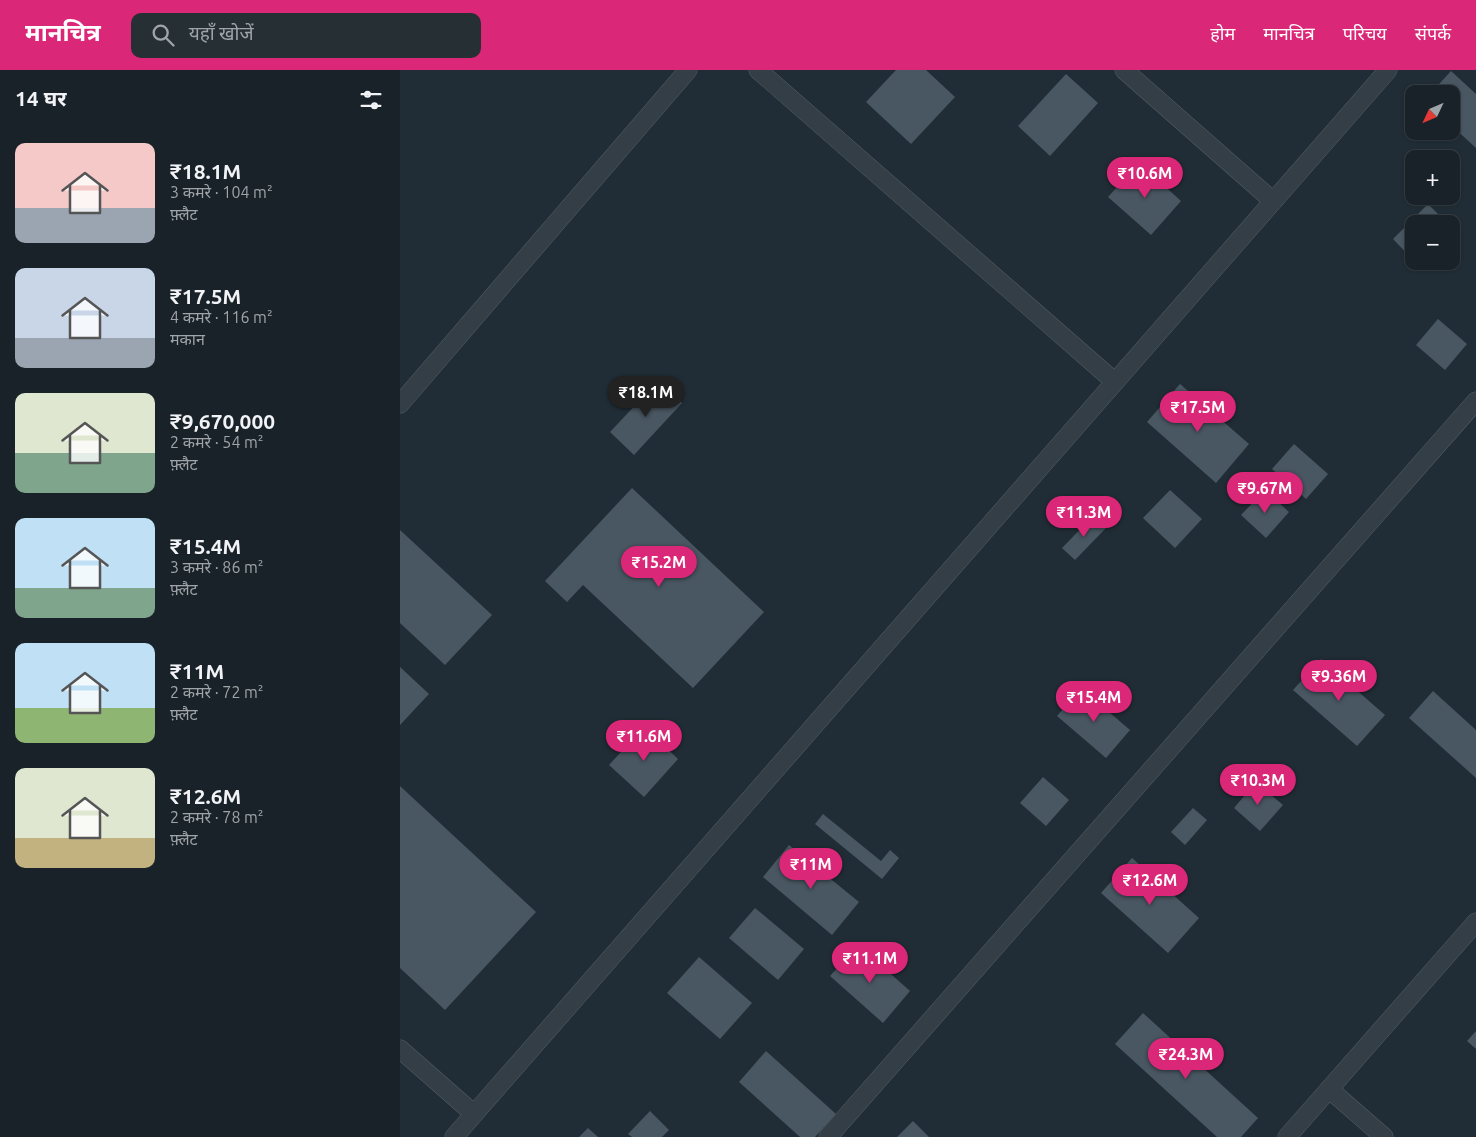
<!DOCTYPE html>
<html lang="hi">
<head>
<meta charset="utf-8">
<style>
  :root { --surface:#192228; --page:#262f34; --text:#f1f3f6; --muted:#9fa4a8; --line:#373f45; --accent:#db2777 }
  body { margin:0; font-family:Ubuntu,"Noto Sans Devanagari",sans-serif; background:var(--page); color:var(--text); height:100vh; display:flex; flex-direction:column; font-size:19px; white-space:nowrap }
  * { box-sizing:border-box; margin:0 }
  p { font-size:16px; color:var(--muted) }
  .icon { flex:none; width:28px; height:28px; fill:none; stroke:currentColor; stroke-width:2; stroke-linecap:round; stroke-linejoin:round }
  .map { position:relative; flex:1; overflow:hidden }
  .panel { display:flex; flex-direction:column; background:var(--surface); width:400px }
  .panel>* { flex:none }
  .needle { width:32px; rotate:226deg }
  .fabs { position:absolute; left:1005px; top:15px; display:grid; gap:10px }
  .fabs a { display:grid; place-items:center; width:55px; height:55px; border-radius:10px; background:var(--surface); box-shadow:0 1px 4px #0004,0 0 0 1px var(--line); font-size:25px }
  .price { position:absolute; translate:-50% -42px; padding:0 11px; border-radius:18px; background:var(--accent); color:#fff; font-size:16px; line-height:32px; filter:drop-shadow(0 1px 2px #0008) }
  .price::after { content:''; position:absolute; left:50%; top:30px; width:15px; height:11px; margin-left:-8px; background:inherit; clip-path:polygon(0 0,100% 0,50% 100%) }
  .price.on { background:#222; color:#fff }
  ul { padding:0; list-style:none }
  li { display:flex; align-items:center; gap:15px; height:125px; padding:0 15px }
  li span { display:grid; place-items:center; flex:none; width:140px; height:100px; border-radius:10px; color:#555 }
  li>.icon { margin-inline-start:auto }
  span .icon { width:60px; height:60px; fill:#fffc; stroke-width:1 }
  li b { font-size:21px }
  h2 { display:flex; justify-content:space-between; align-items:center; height:60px; padding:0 15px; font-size:21px }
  header { display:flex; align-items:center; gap:30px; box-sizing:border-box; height:70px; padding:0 25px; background:var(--accent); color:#fff }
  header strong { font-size:24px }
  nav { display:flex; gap:28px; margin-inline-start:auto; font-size:18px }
  .search { width:350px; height:45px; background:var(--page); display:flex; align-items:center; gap:12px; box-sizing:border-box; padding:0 18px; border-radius:10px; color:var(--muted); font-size:19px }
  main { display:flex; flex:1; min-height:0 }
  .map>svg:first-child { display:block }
  .building { fill:#495762 }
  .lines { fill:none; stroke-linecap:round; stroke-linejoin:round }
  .street-casing { stroke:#515c64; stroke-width:19 }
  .street { stroke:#343e47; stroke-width:18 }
</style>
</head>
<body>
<header>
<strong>मानचित्र</strong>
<div class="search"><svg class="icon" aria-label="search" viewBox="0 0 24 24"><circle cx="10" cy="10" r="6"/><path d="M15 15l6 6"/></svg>यहाँ खोजें</div>
<nav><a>होम</a><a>मानचित्र</a><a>परिचय</a><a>संपर्क</a></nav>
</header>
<main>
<section class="panel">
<h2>14 घर<svg class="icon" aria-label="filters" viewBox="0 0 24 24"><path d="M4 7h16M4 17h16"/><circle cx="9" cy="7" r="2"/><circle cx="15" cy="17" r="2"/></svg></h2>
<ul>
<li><span style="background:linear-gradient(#f6c9c9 65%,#9aa5b1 0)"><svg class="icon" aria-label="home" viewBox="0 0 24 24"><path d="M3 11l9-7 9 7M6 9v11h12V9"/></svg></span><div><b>₹18.1M</b><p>3 कमरे · 104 m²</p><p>फ़्लैट</p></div></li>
<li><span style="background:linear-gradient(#c9d6e8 70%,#9aa5b1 0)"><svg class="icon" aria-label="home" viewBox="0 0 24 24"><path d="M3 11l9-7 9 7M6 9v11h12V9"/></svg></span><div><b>₹17.5M</b><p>4 कमरे · 116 m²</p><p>मकान</p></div></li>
<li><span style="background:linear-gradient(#dfe7d0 60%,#7fa58c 0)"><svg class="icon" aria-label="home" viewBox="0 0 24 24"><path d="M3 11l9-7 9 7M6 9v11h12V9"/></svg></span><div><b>₹9,670,000</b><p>2 कमरे · 54 m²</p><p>फ़्लैट</p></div></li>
<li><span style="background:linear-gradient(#bfe0f5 70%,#7fa58c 0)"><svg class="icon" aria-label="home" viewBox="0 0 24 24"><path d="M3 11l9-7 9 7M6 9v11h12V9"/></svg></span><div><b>₹15.4M</b><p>3 कमरे · 86 m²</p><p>फ़्लैट</p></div></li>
<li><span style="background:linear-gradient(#bfe0f5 65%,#8fb573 0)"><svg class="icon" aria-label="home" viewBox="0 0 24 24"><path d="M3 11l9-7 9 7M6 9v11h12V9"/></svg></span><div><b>₹11M</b><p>2 कमरे · 72 m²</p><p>फ़्लैट</p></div></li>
<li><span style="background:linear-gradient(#dfe7d0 70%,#c2b280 0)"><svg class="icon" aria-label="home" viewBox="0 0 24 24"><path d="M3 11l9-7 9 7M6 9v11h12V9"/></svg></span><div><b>₹12.6M</b><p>2 कमरे · 78 m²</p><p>फ़्लैट</p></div></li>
</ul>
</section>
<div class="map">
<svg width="1076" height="1067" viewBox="0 0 1076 1067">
  <rect width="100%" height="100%" fill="#212d36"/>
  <!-- building -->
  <g class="building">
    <path d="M 496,0 L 526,0 L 555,27 L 511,74 L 466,32 Z"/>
    <path d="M 1051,1 L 1076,24 L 1076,78 L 1051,55 L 1051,24 L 1030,24 Z"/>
    <path d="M 666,4 L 698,33 L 650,86 L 618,56 Z"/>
    <path d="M 739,93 L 781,131 L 751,165 L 708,127 Z"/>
    <path d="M 1028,134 L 1048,154 L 1014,154 L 1014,191 L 993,169 Z"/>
    <path d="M 1038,249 L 1067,274 L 1045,300 L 1016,275 Z"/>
    <path d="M 258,311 L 282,333 L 234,385 L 210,362 Z"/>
    <path d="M 780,314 L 849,374 L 816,413 L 747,352 Z"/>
    <path d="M 894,374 L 928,404 L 906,429 L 872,399 Z"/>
    <path d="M 232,418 L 364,542 L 293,618 L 183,515 L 167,532 L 145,511 Z"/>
    <path d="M 770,420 L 802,449 L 775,478 L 743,448 Z"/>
    <path d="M 865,420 L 889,442 L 866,468 L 841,445 Z"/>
    <path d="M 693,446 L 706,458 L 675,490 L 662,478 Z"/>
    <path d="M 0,460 L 92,545 L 45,595 L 0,553 Z"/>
    <path d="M 921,589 L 985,645 L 957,676 L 893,620 Z"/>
    <path d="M 0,597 L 29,624 L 0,655 Z"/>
    <path d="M 681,618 L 730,660 L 706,688 L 657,646 Z"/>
    <path d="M 1033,621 L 1076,660 L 1076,708 L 1009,648 Z"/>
    <path d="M 244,657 L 278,689 L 244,727 L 209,695 Z"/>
    <path d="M 643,707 L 669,730 L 646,756 L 620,733 Z"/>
    <path d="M 856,712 L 883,735 L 860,761 L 834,738 Z"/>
    <path d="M 0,716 L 136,842 L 45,940 L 0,898 Z"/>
    <path d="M 793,738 L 807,750 L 785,775 L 771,762 Z"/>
    <path d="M 423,744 L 481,791 L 490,780 L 499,788 L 482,809 L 415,754 Z"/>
    <path d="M 389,775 L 459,832 L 432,865 L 363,807 Z"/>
    <path d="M 732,788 L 799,848 L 768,883 L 701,823 Z"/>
    <path d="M 355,838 L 404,879 L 378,910 L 329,868 Z"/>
    <path d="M 458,875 L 510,921 L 483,953 L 430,906 Z"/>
    <path d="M 299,887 L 352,933 L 320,969 L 267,923 Z"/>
    <path d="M 743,943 L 858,1048 L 841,1067 L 817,1067 L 715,974 Z"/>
    <path d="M 1076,961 L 1076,979 L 1067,971 Z"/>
    <path d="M 366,981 L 436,1044 L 415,1067 L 400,1067 L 339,1012 Z"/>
    <path d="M 250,1041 L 269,1060 L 262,1067 L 232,1067 L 228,1064 Z"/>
    <path d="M 513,1051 L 529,1067 L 497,1067 Z"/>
    <path d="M 188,1058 L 198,1067 L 179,1067 Z"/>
  </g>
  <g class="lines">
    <defs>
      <g id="street">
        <path d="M 358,0 L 715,312"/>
        <path d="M 724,0 L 873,131"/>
        <path d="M 0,334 L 288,0"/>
        <path d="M 0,979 L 74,1044"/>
        <path d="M 929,1019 L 984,1067"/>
        <path d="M 54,1067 L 988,0"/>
        <path d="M 428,1067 L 1076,331"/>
        <path d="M 887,1067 L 1076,852"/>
      </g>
    </defs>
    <!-- street casing -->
    <use href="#street" class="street-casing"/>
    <!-- street -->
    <use href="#street" class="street"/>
  </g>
</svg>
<div class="fabs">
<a><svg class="needle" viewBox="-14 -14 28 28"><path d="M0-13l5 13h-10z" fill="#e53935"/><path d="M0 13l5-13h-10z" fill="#9fa4a8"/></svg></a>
<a>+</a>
<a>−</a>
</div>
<b class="price" style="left:745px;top:129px">₹10.6M</b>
<b class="price on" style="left:246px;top:348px">₹18.1M</b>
<b class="price" style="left:798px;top:363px">₹17.5M</b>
<b class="price" style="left:865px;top:444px">₹9.67M</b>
<b class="price" style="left:684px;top:468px">₹11.3M</b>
<b class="price" style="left:259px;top:518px">₹15.2M</b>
<b class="price" style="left:939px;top:632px">₹9.36M</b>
<b class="price" style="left:694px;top:653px">₹15.4M</b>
<b class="price" style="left:244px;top:692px">₹11.6M</b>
<b class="price" style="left:858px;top:736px">₹10.3M</b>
<b class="price" style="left:411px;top:820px">₹11M</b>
<b class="price" style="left:750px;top:836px">₹12.6M</b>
<b class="price" style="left:470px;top:914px">₹11.1M</b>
<b class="price" style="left:786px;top:1010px">₹24.3M</b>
</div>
</main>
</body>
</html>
